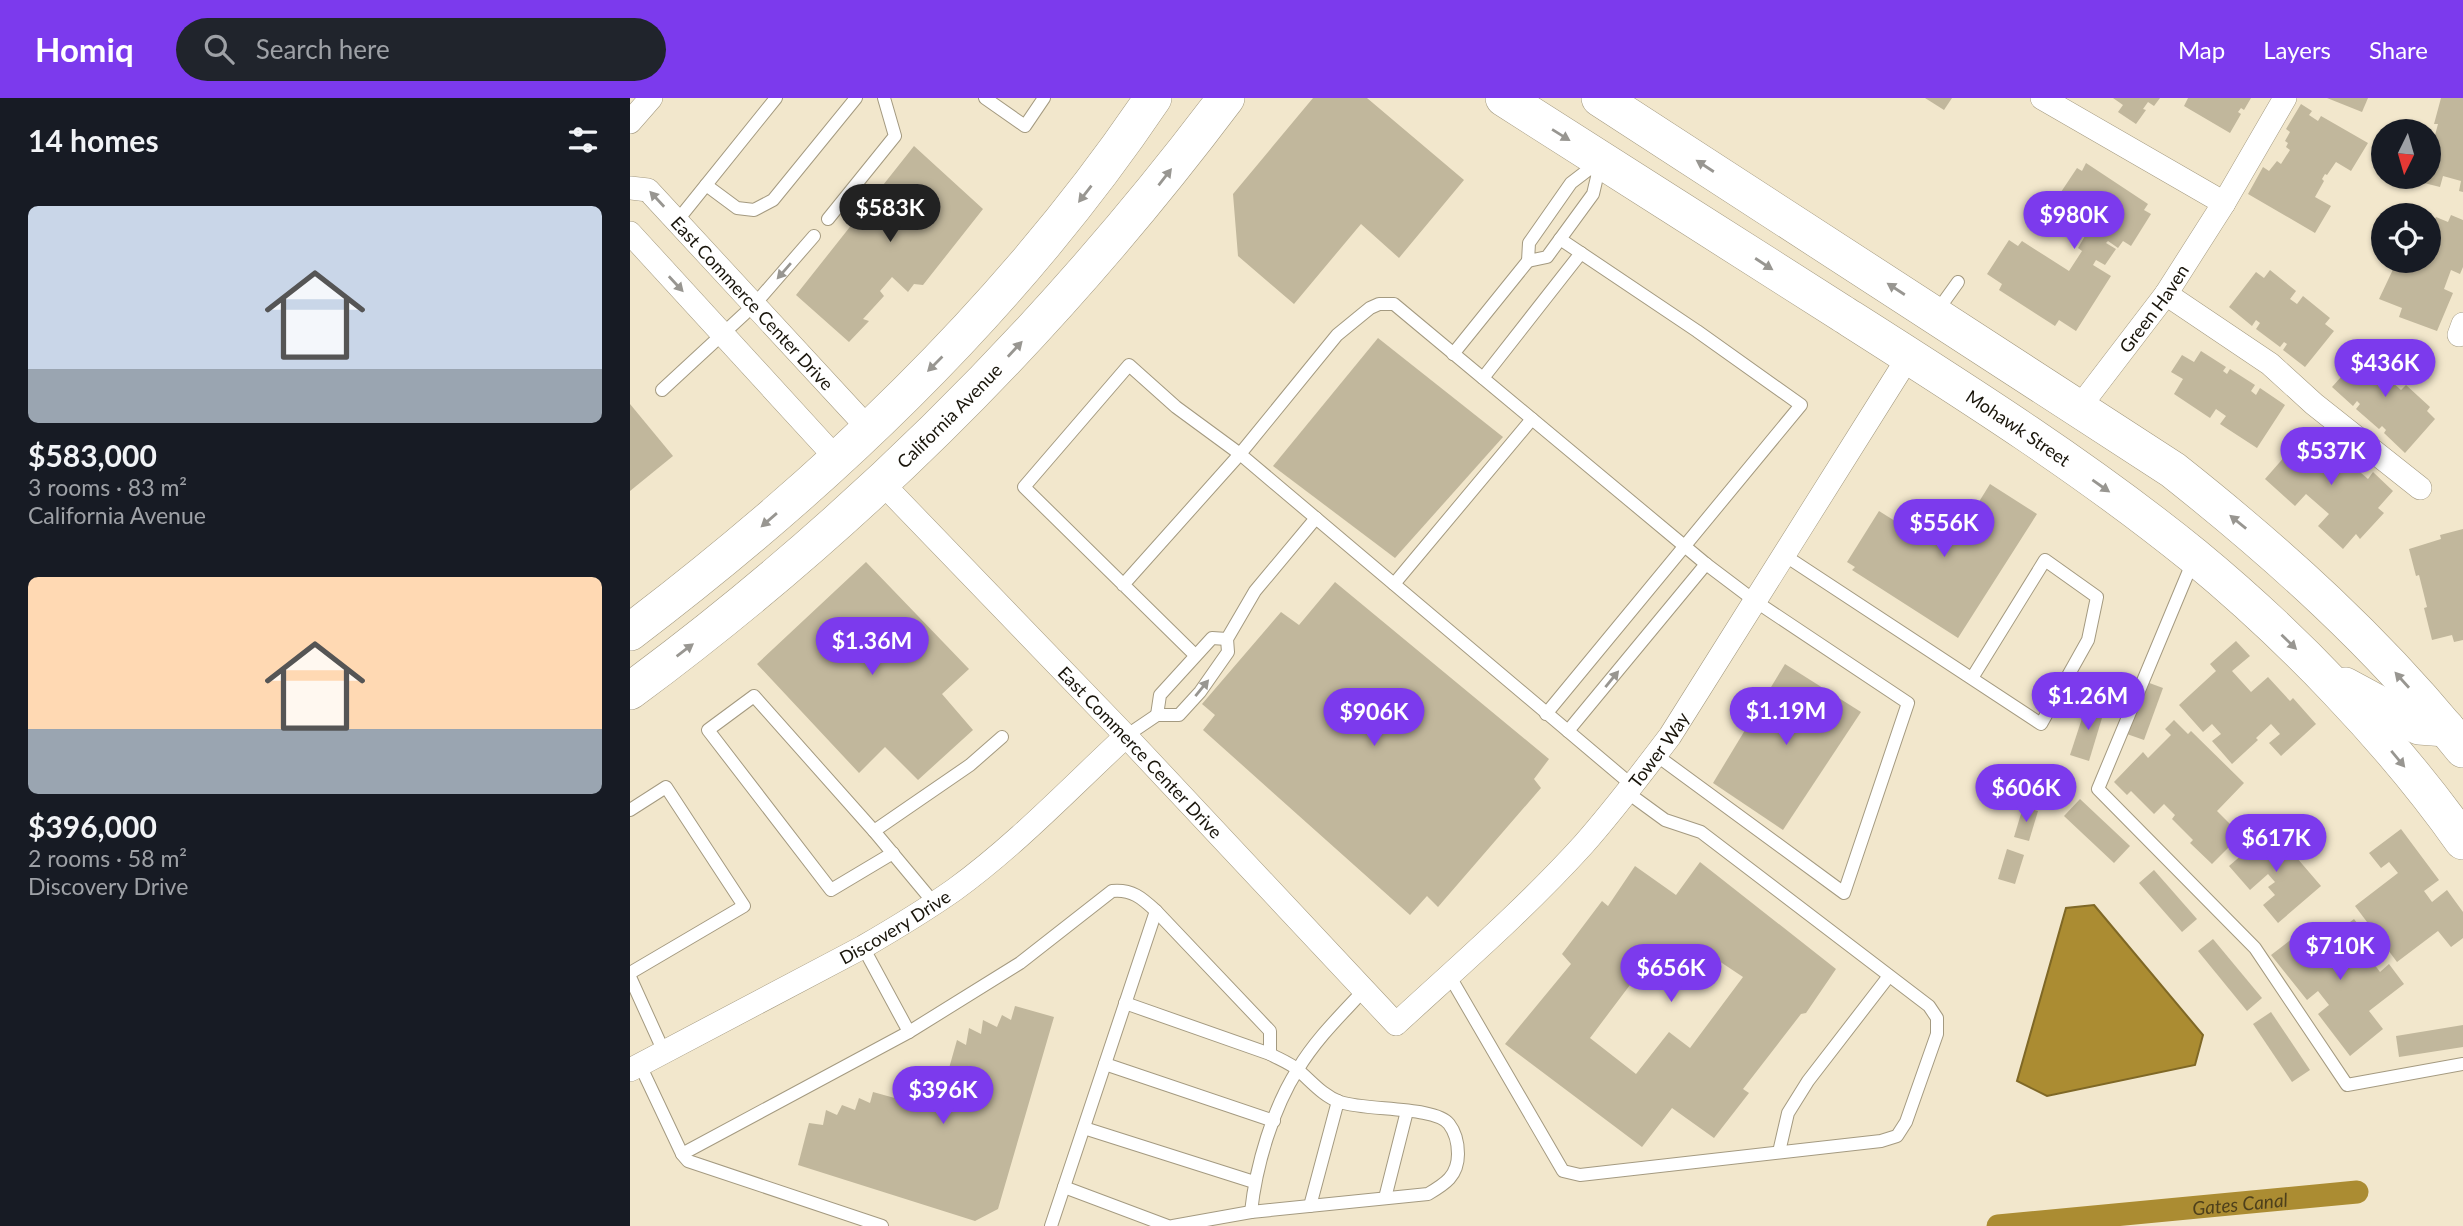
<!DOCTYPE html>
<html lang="en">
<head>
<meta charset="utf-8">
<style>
  :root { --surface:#171b24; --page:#20242c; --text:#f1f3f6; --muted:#9ea1a6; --accent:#7c3aed }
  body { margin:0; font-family:Lato,sans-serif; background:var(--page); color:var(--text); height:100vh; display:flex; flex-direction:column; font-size:26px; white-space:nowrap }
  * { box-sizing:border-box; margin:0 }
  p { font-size:23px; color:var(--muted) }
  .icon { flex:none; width:38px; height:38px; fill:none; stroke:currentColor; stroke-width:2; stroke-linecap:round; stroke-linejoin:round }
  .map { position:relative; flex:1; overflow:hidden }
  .details { display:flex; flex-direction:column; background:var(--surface); width:630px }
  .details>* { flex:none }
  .needle { width:46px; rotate:185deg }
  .fabs { position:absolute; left:1741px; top:21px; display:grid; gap:14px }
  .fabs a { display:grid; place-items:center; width:70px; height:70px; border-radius:50%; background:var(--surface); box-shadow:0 2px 5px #0004; font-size:35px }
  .price { position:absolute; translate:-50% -60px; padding:0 16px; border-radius:24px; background:var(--accent); color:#fff; font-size:23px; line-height:46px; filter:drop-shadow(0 2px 4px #0008) }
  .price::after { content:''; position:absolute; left:50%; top:42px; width:21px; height:16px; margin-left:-10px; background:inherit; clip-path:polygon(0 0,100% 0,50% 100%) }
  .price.current { background:#222; color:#fff }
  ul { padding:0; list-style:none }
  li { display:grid; align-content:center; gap:14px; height:371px; padding:0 28px }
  li span { display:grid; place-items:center; height:217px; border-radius:10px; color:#555 }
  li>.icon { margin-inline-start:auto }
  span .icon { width:126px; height:126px; fill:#fffc; stroke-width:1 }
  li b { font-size:30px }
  h2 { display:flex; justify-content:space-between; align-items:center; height:84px; padding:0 28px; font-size:30px }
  header { display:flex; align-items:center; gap:42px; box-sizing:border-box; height:98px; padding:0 35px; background:var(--accent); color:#fff }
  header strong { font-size:33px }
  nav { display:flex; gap:38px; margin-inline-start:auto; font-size:24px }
  .search { width:490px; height:63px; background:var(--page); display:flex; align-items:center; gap:18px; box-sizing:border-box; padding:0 24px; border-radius:38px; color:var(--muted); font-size:26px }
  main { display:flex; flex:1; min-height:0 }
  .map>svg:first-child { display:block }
  .water { fill:#ab8c32; stroke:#7f6826; stroke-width:2 }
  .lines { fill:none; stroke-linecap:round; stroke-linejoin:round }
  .canal { stroke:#ab8c32; stroke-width:23 }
  .building { fill:#c1b79c; fill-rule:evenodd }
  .service-casing { stroke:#a49a80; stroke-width:14 }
  .minor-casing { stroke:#a49a80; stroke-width:24 }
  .primary-casing { stroke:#a49a80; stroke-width:38 }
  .service { stroke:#fff; stroke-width:12 }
  .minor { stroke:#fff; stroke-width:23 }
  .primary { stroke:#fff; stroke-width:37 }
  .oneway { fill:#989691 }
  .labels { text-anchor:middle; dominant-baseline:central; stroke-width:7; stroke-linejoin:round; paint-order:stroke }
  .street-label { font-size:18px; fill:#19150b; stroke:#f2e7cc }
  .water-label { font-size:19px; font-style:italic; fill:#4e401b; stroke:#f2e7cc }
</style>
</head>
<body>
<header>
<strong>Homiq</strong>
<div class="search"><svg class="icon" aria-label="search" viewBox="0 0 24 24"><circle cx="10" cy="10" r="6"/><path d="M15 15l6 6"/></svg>Search here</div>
<nav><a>Map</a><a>Layers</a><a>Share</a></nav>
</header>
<main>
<section class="details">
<h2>14 homes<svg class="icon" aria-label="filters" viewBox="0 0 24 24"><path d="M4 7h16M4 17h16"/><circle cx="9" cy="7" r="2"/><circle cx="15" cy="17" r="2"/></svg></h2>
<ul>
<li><span style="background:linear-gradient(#c9d6e8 75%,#9aa5b1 0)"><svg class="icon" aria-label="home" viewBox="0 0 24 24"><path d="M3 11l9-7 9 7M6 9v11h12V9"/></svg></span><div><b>$583,000</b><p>3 rooms · 83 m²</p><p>California Avenue</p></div></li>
<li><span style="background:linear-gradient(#ffd9b3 70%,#9aa5b1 0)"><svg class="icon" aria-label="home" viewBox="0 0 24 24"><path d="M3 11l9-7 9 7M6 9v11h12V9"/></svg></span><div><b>$396,000</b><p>2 rooms · 58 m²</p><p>Discovery Drive</p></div></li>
</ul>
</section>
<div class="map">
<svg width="1833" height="1128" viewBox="0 0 1833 1128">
  <rect width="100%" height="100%" fill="#f2e7cc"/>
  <!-- water -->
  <path class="water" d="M 1464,807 L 1573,937 L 1565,967 L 1417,998 L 1387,983 L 1436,810 Z"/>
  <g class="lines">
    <!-- canal -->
    <path class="canal" id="s1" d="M 1368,1128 L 1727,1094"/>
  </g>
  <!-- building -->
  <g class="building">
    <path d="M 683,0 L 737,0 L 834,82 L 769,160 L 731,126 L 664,206 L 608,158 L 603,96 Z"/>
    <path d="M 1295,0 L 1322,0 L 1314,12 Z"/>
    <path d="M 1483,0 L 1530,0 L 1524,8 L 1518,4 L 1513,11 L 1516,12 L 1506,26 L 1488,14 L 1493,7 Z"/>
    <path d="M 1558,0 L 1621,0 L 1614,12 L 1611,10 L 1608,14 L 1611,16 L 1600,35 L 1554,8 Z"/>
    <path d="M 1697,0 L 1738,0 L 1732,14 Z"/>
    <path d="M 1811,0 L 1833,0 L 1833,94 L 1829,93 L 1831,83 L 1813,78 L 1810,89 L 1790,84 L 1791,79 L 1799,79 L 1799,47 L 1801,41 L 1804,41 L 1808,26 L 1804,26 Z"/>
    <path d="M 1671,6 L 1682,13 L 1679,17 L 1688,23 L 1691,18 L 1738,45 L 1721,73 L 1706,64 L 1697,77 L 1695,76 L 1692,81 L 1694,83 L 1685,99 L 1701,108 L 1685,135 L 1618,96 L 1633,69 L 1639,73 L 1647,63 L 1651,66 L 1660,52 L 1656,49 L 1658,45 L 1655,43 L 1660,34 L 1656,31 Z"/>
    <path d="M 284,48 L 353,111 L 293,187 L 284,186 L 278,194 L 262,179 L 250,193 L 254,198 L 233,221 L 239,223 L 219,244 L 166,197 Z"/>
    <path d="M 1456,65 L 1518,106 L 1514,112 L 1521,116 L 1501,148 L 1493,143 L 1488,150 L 1478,143 L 1476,145 L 1486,151 L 1475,167 L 1466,162 L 1463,167 L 1481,178 L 1446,233 L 1429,222 L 1425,228 L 1369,192 L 1372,186 L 1357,176 L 1379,142 L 1388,148 L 1392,143 L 1439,173 L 1452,153 L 1448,150 L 1459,131 L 1435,116 L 1440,108 L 1427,100 L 1447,70 L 1452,73 Z"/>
    <path d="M 1821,117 L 1833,122 L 1833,169 L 1830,176 L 1821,172 L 1814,191 L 1823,195 L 1807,233 L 1769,219 L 1772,210 L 1749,201 L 1767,163 L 1799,163 L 1799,121 L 1804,123 L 1806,119 L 1818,124 Z"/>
    <path d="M 1640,172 L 1666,193 L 1660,201 L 1667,206 L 1673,198 L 1700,220 L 1695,226 L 1704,233 L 1675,269 L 1653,252 L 1657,246 L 1654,244 L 1650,249 L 1626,231 L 1630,225 L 1626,222 L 1622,228 L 1599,209 L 1626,174 L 1634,180 Z"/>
    <path d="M 748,240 L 873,339 L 765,460 L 643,368 Z"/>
    <path d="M 1738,249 L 1746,257 L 1749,254 L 1771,274 L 1762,284 L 1771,292 L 1776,287 L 1800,309 L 1797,313 L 1805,321 L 1775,355 L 1754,335 L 1756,332 L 1752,328 L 1749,331 L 1726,311 L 1730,306 L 1727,303 L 1723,308 L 1702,289 Z"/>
    <path d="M 1571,253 L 1596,269 L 1593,273 L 1597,276 L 1600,271 L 1625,287 L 1621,293 L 1626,297 L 1630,290 L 1655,307 L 1627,350 L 1590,326 L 1596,318 L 1586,311 L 1580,320 L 1544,296 L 1553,281 L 1541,274 L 1552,257 L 1564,264 Z"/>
    <path d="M 0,306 L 43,358 L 0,393 Z"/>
    <path d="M 1692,329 L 1712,346 L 1706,353 L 1738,381 L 1743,374 L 1763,393 L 1748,410 L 1754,415 L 1730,441 L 1726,436 L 1713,451 L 1688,428 L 1699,416 L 1676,396 L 1665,408 L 1635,381 L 1671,340 L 1677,346 Z"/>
    <path d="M 1360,386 L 1407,416 L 1328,540 L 1222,472 L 1225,469 L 1217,464 L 1249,413 L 1297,443 L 1311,420 L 1331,433 Z"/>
    <path d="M 1833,431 L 1833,542 L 1824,544 L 1822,537 L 1802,542 L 1794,510 L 1797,509 L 1789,477 L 1786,478 L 1779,451 L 1811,441 L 1810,437 Z"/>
    <path d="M 236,464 L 339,571 L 312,596 L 343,632 L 288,682 L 255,649 L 229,675 L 127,566 Z"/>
    <path d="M 705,484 L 919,661 L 904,681 L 911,690 L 808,809 L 797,798 L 780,817 L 573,632 L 585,617 L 572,606 L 651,514 L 669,527 Z"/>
    <path d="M 1606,543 L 1620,558 L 1602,573 L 1621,594 L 1638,579 L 1660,603 L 1663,600 L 1686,626 L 1651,658 L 1639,645 L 1650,636 L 1641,626 L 1626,640 L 1628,642 L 1602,666 L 1582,643 L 1591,636 L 1582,626 L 1573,634 L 1549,607 L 1586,573 L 1580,566 Z"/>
    <path d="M 1155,566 L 1231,614 L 1153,732 L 1083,685 Z"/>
    <path d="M 1514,583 L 1533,590 L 1514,642 L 1494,635 Z"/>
    <path d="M 1457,605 L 1475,610 L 1459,663 L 1440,657 Z"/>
    <path d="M 1544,622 L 1558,636 L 1561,633 L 1614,685 L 1587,713 L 1611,737 L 1582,766 L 1560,745 L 1563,742 L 1542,721 L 1545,717 L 1534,706 L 1524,716 L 1501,693 L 1497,697 L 1484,684 L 1513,654 L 1518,660 L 1541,637 L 1535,631 Z"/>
    <path d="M 1450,701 L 1500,748 L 1484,765 L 1434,718 Z"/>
    <path d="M 1393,709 L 1408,713 L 1399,743 L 1384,739 Z"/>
    <path d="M 1642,731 L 1691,788 L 1648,825 L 1633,807 L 1645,797 L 1638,789 L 1645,784 L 1638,776 L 1620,792 L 1599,768 Z"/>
    <path d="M 1771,731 L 1809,782 L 1794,793 L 1802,804 L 1817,792 L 1833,814 L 1833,840 L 1821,849 L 1808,833 L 1767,864 L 1725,808 L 1768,775 L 1759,764 L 1751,770 L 1739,755 Z"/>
    <path d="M 1377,751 L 1394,757 L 1385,786 L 1368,781 Z"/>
    <path d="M 1070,764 L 1206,871 L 1176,915 L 1171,916 L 1113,991 L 1119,995 L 1084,1040 L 1042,1010 L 1012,1049 L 875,946 L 941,866 L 932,856 L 972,803 L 978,808 L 1005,768 L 1046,797 ZM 1068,849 L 1113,879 L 1060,950 L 1039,934 L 1006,976 L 960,940 L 1015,867 L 1042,885 Z"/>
    <path d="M 1524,772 L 1567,821 L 1552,834 L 1509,785 Z"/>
    <path d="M 1724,821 L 1731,830 L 1724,835 L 1741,856 L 1738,858 L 1750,874 L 1759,866 L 1774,886 L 1739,913 L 1753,931 L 1720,958 L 1688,916 L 1699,907 L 1688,893 L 1677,902 L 1641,857 L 1680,827 L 1690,839 L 1684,844 L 1693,855 L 1704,846 L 1699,840 Z"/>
    <path d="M 1583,841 L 1632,900 L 1617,913 L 1568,853 Z"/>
    <path d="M 385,908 L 424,919 L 368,1111 L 345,1123 L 168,1067 L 179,1025 L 193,1027 L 196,1012 L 207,1017 L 212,1007 L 225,1012 L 229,1000 L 240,1005 L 243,994 L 290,1007 L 312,995 L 327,942 L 336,947 L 339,930 L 351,936 L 353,922 L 367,929 L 372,917 L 381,922 Z"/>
    <path d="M 1641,914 L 1680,972 L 1662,984 L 1623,926 Z"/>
    <path d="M 1833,927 L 1833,949 L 1769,959 L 1766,938 Z"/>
  </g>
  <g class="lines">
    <defs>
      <g id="service">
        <path d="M 355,0 L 395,28 L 414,0"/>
        <path d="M 971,62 L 963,96 L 917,159 L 898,163 L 899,145 L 941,85 Z"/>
        <path d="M 76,87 L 107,110 L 124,112 L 143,102 L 226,0"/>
        <path d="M 198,121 L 265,38 L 254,0"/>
        <path d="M 47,123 L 146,0"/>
        <path d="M 1305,216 L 1328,184"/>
        <path d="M 823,256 L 898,163"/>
        <path d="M 853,280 L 951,155"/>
        <path d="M 32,292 L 124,207 L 184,138"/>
        <path d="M 1154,457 L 1411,626 L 1458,542 L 1467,499 L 1415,462 L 1342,580"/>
        <path d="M 1563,463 L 1468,691 L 1625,850 L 1717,987 L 1833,966"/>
        <path d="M 764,486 L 902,321"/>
        <path d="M 493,487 L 610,356 L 546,309 L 499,267 L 394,389 L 565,557"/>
        <path d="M 916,616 L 1171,307 L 1067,233 L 930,141"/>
        <path d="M 527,617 L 530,597 L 582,540 L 597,541"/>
        <path d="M 938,633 L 1076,466"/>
        <path d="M 496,638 L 527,617 L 549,617 L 570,594 L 598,554 L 597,541 L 625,493 L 686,420"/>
        <path d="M 1003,688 L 610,356 L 707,237 L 740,210 L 749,206 L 764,206 L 1076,466 L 1125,503 L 1278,605 L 1214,795 L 1026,657"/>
        <path d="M 0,712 L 36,689 L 114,808 L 0,875"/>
        <path d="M 244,733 L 124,598 L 78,632 L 201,792 L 263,755"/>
        <path d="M 304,805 L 244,733 L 340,667 L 372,639"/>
        <path d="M 526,813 L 640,933 L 640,956 C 649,961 660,965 668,972 C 681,983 693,998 710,1004 C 736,1013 805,1008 819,1026 C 826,1035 828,1045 828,1056 C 828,1078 815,1086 798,1096 L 621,1114 L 543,1128"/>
        <path d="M 233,849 L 279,934 L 390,865 L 482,793 C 502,791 512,800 526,813 L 421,1128"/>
        <path d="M 819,877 L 933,1073 L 950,1077 L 1251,1043 L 1267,1038 L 1276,1024 L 1307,936 L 1307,920 L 1299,908 L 1071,734 L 1035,722 L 998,695"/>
        <path d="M 0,879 L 34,954"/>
        <path d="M 495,905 L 640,956"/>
        <path d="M 475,966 L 644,1023"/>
        <path d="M 10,967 L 52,1056 L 58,1063 L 252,1128"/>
        <path d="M 454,1030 L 624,1084"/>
        <path d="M 1149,1054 L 1158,1015 L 1178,983 L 1259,878"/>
        <path d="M 52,1056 L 279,934"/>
        <path d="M 434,1089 L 538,1128"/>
        <path d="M 755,1100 L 777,1013"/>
        <path d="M 680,1108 L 708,1003"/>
        <path d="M 621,1114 C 626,1067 643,1010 668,971 C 686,941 711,917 734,892"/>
      </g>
      <g id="minor">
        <path d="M 1412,0 L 1594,105"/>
        <path d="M 0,24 L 21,0"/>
        <path id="s2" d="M 0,90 L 18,92 L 239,331"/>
        <path d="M 0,135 L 207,361"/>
        <path d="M 1536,196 L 1640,266 L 1684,306 L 1790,390"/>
        <path d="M 1829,237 L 1833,226"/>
        <path id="s3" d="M 1448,311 L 1536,196 L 1594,105 L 1655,0"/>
        <path id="s4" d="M 252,385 L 496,638 L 766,926 C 829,868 895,811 953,747 C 984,712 1012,675 1040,638 L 1279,258"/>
        <path id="s5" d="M 0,972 L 233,849 C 264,831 294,813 324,792 C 386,747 440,690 496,638"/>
      </g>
      <g id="primary">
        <path id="s6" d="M 874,0 C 986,71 1098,143 1210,214 C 1331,291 1453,368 1564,458 C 1660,537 1761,641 1833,743"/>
        <path d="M 970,0 L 1543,372 C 1649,456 1749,546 1833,651"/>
        <path d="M 0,534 C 199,383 383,208 523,0"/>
        <path d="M 1715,588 L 1789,628 L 1816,630"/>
        <path id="s7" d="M 0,593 C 227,425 426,226 596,0"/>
      </g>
    </defs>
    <!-- service casing -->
    <use href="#service" class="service-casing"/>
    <!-- minor casing -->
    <use href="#minor" class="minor-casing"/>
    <!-- primary casing -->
    <use href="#primary" class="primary-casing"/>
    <!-- service -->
    <use href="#service" class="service"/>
    <!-- minor -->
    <use href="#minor" class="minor"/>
    <!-- primary -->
    <use href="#primary" class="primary"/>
  </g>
  <!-- one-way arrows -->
  <defs><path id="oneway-solid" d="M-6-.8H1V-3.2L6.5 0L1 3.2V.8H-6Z" transform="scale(1.75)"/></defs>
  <g class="oneway">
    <use href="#oneway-solid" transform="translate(931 37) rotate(32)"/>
    <use href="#oneway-solid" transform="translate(1075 68) rotate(-147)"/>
    <use href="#oneway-solid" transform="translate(535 79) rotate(-52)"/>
    <use href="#oneway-solid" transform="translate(455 96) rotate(128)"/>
    <use href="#oneway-solid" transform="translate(27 101) rotate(-133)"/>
    <use href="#oneway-solid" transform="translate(1134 166) rotate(33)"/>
    <use href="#oneway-solid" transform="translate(154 173) rotate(131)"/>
    <use href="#oneway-solid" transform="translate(46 186) rotate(47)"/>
    <use href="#oneway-solid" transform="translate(1266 191) rotate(-147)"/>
    <use href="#oneway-solid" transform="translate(385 251) rotate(-47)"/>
    <use href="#oneway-solid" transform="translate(305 266) rotate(135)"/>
    <use href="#oneway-solid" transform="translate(1471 388) rotate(35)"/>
    <use href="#oneway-solid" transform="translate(139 422) rotate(139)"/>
    <use href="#oneway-solid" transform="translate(1608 424) rotate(-141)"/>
    <use href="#oneway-solid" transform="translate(1659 544) rotate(44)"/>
    <use href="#oneway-solid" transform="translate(55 552) rotate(-37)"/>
    <use href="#oneway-solid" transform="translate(982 581) rotate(-51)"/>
    <use href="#oneway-solid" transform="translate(1772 582) rotate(-132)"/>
    <use href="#oneway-solid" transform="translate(572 590) rotate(-51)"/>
    <use href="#oneway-solid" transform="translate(1768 661) rotate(50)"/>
  </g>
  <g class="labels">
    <!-- street labels -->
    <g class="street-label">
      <text stroke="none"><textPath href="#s2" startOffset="172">East Commerce Center Drive</textPath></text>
      <text stroke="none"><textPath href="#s3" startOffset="126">Green Haven</textPath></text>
      <text stroke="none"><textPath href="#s7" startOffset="422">California Avenue</textPath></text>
      <text stroke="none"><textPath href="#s6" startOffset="611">Mohawk Street</textPath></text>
      <text stroke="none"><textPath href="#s4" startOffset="1127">Tower Way</textPath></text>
      <text stroke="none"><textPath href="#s4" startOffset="373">East Commerce Center Drive</textPath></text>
      <text stroke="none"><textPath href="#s5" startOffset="301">Discovery Drive</textPath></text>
    </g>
    <!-- water labels -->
    <g class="water-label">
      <text stroke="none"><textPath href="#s1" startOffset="243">Gates Canal</textPath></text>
    </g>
  </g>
</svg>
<div class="fabs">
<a><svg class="needle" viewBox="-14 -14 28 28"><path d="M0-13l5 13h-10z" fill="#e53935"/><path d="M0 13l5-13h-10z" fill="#9ea1a6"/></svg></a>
<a><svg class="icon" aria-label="locate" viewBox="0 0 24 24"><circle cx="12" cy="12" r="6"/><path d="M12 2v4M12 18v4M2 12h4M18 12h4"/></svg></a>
</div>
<b class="price current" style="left:260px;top:146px">$583K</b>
<b class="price" style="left:1444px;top:153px">$980K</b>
<b class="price" style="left:1755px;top:301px">$436K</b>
<b class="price" style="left:1701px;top:389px">$537K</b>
<b class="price" style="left:1314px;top:461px">$556K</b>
<b class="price" style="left:242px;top:579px">$1.36M</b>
<b class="price" style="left:1458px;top:634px">$1.26M</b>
<b class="price" style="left:1156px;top:649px">$1.19M</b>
<b class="price" style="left:744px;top:650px">$906K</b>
<b class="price" style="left:1396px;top:726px">$606K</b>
<b class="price" style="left:1646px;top:776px">$617K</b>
<b class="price" style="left:1710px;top:884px">$710K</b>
<b class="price" style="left:1041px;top:906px">$656K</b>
<b class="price" style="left:313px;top:1028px">$396K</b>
</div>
</main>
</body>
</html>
